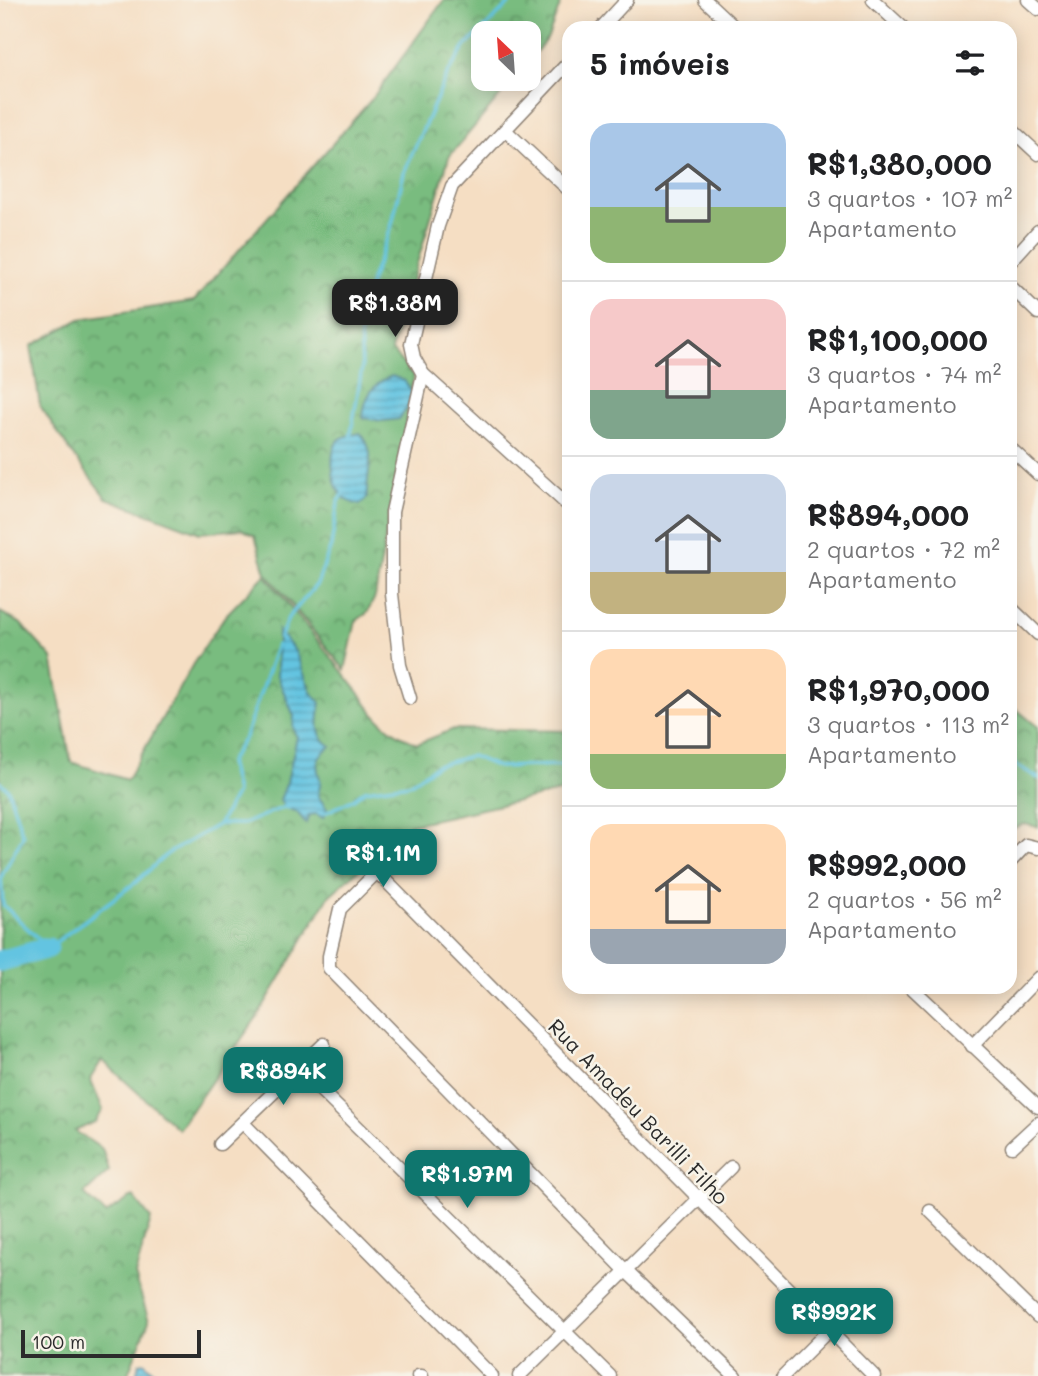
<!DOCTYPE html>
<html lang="pt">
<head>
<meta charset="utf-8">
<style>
  :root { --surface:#fff; --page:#f6f6f6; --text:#202124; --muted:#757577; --line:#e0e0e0; --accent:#0f766e }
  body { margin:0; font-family:Mali,sans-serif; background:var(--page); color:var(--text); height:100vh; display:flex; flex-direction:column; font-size:26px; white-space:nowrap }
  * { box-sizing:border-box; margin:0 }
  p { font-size:23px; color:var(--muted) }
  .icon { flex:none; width:38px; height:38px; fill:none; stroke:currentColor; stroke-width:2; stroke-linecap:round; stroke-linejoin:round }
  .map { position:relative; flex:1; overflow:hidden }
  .sheet { position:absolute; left:562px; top:21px; width:455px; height:973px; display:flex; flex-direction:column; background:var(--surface); border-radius:21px; box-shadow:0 4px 18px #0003 }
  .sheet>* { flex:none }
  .needle { width:46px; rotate:335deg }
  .fabs { position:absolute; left:471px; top:21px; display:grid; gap:14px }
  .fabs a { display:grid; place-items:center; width:70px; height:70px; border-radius:14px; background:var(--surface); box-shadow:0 4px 18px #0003; font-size:35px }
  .scale { position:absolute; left:21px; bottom:18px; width:180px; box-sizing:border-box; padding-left:7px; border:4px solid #2b2b2b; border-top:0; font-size:19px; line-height:24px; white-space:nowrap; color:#2b2b2b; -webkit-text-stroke:5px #f7f3e8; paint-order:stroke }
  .price { position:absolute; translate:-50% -60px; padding:0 16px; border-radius:14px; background:var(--accent); color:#fff; font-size:23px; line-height:46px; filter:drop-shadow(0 2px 4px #0008) }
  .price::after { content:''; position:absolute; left:50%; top:42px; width:21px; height:16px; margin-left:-10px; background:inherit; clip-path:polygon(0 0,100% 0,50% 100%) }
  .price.current { background:#222; color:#fff }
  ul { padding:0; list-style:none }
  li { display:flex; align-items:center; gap:21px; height:175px; padding:0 28px }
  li+li { border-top:2px solid var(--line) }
  li span { display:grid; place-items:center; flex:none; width:196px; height:140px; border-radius:21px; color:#555 }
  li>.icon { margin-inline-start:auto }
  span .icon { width:84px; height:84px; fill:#fffc; stroke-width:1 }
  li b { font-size:30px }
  h2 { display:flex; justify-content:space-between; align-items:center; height:84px; padding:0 28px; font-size:30px }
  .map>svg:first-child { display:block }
  .forest { fill:url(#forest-crowns); stroke:#527455; stroke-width:2 }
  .water { fill:url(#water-rules); stroke:#477886; stroke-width:2 }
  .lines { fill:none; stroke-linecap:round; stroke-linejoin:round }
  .stream { stroke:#63c4e1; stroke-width:3.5 }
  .river { stroke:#63c4e1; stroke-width:21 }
  .minor-casing { stroke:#908477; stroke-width:15 }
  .minor { stroke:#fff; stroke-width:12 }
  .labels { text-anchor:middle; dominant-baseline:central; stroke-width:5; stroke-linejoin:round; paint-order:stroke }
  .street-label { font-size:21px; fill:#2b2b2b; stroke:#f7f3e8 }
</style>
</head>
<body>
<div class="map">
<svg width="1038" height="1376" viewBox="0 0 1038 1376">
  <defs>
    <pattern id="forest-crowns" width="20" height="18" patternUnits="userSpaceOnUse" patternTransform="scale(1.75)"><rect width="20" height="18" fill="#79bc7f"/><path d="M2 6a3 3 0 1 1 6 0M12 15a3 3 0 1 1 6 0" fill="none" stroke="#639968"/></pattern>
    <pattern id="water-rules" width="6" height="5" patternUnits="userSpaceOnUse" patternTransform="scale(1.75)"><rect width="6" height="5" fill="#63c4e1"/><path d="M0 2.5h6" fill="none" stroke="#529fb7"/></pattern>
  </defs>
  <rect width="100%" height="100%" fill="#f7f3e8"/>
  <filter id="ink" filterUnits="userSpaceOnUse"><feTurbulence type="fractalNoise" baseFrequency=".0143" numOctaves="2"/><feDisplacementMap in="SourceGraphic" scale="14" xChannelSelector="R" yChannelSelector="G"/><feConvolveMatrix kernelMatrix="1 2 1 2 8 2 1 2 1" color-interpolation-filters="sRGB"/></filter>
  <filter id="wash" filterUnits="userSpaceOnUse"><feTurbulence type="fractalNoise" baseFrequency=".00686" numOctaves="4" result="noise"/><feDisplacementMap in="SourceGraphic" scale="28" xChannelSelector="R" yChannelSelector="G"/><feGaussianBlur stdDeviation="1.57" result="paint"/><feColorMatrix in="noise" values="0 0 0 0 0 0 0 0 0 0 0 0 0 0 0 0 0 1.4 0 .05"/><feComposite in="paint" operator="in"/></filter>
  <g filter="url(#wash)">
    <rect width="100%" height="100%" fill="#f5dec3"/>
    <!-- forest -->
    <g class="forest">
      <path d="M 444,0 L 562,0 L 548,37 L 529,61 L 528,33 L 483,33 L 483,79 L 514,79 L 449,157 L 391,350 L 414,376 L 375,597 L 367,613 L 356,621 L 345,670 L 266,573 L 255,536 L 242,529 L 200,533 L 106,498 L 71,452 L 40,406 L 31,346 L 80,319 L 194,301 L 371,100 Z"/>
      <path d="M 265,575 L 361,695 C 377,722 390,731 417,744 L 454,729 L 569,731 L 569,790 L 409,825 L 329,896 L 257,1017 L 178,1129 L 102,1060 L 90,1079 L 103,1110 L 95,1122 L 75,1131 L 102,1149 L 109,1171 L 84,1194 L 106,1214 L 133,1196 L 151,1219 L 135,1275 L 149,1321 L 127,1376 L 0,1376 L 0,612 L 20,623 L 52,658 L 71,762 L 127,780 L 193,664 L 225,616 Z"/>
      <path d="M 1010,704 L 1038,727 L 1038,827 L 1024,824 L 1010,830 Z"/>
    </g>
    <!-- water -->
    <g class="water">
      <path d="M 392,376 L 405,381 L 412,393 L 407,408 L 399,419 L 382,421 L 363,418 C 364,397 373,383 392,376 Z"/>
      <path d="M 360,433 C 379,453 365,474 367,498 L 360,505 C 352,503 346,501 341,494 C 332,483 328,451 339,440 C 344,435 353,435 360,433 Z"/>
      <path d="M 278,630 L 295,651 L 311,692 L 321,703 C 318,720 314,736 331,746 C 316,756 315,764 320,779 C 322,784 318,790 318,796 L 327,809 L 323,818 L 316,814 L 309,815 L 306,823 L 297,812 L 284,807 L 280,800 L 287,782 L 297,737 L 293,727 L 294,716 L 277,676 Z"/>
      <path d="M 144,1362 L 158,1376 L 136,1376 L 139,1363 Z"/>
    </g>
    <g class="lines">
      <!-- stream -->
      <g class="stream">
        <path d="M 350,439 L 362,368 L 360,332 L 371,280 L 391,228 L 404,172 L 448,73 L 465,47 L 513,0"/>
        <path d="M 280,638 L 288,618 L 317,584 L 331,546 L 338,503 L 345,491"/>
        <path d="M 1010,761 L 1038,778"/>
        <path d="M 0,782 L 8,789 L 23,836 L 1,877 L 3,905 L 48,948 L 136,882 L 167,854 L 219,824 L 236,793 L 229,762 L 245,737 L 277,645"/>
        <path d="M 321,812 L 325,813 L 352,800 L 365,790 L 409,784 L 437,765 L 472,756 L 498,767 L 569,765"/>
        <path d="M 219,824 L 243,824 L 284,807 L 289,808"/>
      </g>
      <!-- river -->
      <path class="river" d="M 0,961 L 48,948"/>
    </g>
  </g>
  <g filter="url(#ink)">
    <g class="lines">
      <defs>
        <g id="minor">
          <path d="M 705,0 L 735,28"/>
          <path d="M 873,0 L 903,28"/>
          <path d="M 1028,0 L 1038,9"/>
          <path d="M 601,28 L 627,0"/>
          <path d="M 569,62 L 452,186 L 438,226 L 411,344 L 414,358 L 423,374 L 569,506"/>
          <path d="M 1010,128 L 1038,154"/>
          <path d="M 506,131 L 569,190"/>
          <path d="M 1010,262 L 1038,231"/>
          <path d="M 1010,286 L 1038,313"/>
          <path d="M 1010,448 L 1038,474"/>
          <path d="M 1010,607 L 1038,634"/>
          <path d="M 410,698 L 400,665 L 392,594 L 392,512 L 423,374"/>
          <path d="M 419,859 L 377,872 L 340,909 L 329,956 L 329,968 L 625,1270 L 735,1376"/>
          <path d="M 1010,862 L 1026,845 L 1038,848"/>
          <path d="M 377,872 L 874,1376"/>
          <path d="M 911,987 L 1038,1107"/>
          <path d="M 972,1046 L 1038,978"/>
          <path d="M 298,1068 L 610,1376"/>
          <path d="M 243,1123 L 492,1376"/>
          <path d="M 220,1144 L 324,1044"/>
          <path d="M 1012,1147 L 1038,1123"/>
          <path d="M 930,1211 L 1038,1317"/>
          <path d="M 418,1376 L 422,1376"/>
          <path d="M 519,1376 L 731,1167"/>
          <path d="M 783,1376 L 862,1297"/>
        </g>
      </defs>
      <!-- minor casing -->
      <use href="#minor" class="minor-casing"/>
      <!-- minor -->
      <use href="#minor" class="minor"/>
    </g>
  </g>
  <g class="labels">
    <!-- street labels -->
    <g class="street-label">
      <text transform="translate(639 1111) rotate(46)">Rua Amadeu Barilli Filho</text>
    </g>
  </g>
</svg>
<div class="fabs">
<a><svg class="needle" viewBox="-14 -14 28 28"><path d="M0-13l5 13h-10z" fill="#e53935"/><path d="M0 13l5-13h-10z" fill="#757577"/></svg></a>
</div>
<div class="scale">100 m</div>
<b class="price current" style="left:395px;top:339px">R$1.38M</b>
<b class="price" style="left:383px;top:889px">R$1.1M</b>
<b class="price" style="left:283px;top:1107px">R$894K</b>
<b class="price" style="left:467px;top:1210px">R$1.97M</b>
<b class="price" style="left:834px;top:1348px">R$992K</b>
<section class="sheet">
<h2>5 imóveis<svg class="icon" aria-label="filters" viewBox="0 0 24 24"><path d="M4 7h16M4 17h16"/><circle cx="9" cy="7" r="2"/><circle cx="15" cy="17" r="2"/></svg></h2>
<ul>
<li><span style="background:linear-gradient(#a9c7e8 60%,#8fb573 0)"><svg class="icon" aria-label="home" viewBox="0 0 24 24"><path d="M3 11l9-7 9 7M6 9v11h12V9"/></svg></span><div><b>R$1,380,000</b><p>3 quartos · 107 m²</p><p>Apartamento</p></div></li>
<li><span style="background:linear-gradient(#f6c9c9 65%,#7fa58c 0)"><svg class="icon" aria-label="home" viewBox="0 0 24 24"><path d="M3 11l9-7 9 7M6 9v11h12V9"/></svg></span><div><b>R$1,100,000</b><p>3 quartos · 74 m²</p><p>Apartamento</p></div></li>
<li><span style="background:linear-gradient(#c9d6e8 70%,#c2b280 0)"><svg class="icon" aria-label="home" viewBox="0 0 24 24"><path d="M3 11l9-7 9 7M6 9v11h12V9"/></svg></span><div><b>R$894,000</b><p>2 quartos · 72 m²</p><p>Apartamento</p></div></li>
<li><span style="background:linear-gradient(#ffd9b3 75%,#8fb573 0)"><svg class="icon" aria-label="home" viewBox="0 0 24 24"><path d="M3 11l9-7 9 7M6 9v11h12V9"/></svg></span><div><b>R$1,970,000</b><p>3 quartos · 113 m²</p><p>Apartamento</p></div></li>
<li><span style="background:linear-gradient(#ffd9b3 75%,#9aa5b1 0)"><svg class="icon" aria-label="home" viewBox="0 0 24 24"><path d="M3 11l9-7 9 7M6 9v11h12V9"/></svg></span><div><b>R$992,000</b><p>2 quartos · 56 m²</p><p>Apartamento</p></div></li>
</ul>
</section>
</div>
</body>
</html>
